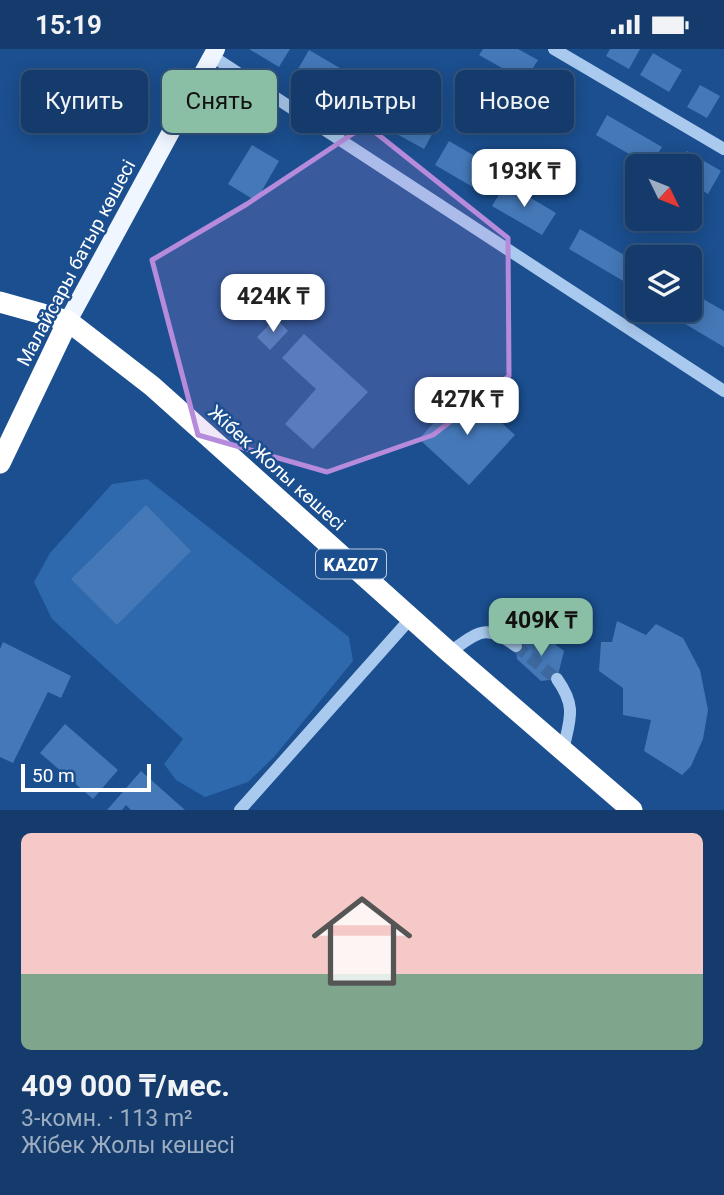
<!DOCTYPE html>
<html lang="ru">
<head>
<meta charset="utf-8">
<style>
  :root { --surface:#143b6b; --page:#1d4271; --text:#f1f3f6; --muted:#9dadc1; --line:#33557e; --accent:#8abfa5 }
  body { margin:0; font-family:Roboto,sans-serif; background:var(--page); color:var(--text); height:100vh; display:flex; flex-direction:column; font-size:26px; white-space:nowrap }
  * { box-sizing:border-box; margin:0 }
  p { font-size:23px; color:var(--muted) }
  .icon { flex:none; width:38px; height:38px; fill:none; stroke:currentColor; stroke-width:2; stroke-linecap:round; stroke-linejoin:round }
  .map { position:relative; height:761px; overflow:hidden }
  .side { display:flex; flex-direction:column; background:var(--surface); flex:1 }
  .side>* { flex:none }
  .guide { position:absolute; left:21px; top:21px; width:682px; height:63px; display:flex; gap:14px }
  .needle { width:46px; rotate:133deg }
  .buttons { position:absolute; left:625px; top:105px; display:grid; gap:14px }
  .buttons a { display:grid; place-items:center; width:77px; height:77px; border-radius:10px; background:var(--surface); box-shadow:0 4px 18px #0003,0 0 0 2px var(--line); font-size:35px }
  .scale { position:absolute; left:21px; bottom:18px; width:130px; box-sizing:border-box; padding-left:7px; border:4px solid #fff; border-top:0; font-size:19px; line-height:24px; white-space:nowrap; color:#fff; -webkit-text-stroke:5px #1b4f8f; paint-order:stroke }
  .price { position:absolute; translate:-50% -60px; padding:0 16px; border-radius:14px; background:#fff; color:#222; font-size:23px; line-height:46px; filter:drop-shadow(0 2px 4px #0008) }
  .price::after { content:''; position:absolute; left:50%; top:42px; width:21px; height:16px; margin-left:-10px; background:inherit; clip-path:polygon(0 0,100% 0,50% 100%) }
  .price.active { background:var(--accent); color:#111 }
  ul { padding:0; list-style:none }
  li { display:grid; align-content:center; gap:14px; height:371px; padding:0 21px }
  li span { display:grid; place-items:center; height:217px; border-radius:10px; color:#555 }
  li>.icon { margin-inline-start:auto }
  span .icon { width:126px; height:126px; fill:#fffc; stroke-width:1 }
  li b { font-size:30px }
  .tag { padding:0 24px; border-radius:10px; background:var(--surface); box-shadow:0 4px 18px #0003,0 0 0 2px var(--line); font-size:24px; line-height:63px }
  .tag.active { background:var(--accent); color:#111 }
  .status { display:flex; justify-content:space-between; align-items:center; height:49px; padding:0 35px; background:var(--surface); direction:ltr }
  .status svg { height:19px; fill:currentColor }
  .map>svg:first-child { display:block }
  .green { fill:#2e69ad }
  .building { fill:#4478b7 }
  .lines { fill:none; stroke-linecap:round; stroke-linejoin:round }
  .minor-tunnel { stroke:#3d69a0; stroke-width:12; stroke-dasharray:12 6; stroke-linecap:butt }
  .minor { stroke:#a9c9ee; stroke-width:12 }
  .major { stroke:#f0f6ff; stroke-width:18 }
  .highway { stroke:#fff; stroke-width:21 }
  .marked { fill:#b68bdc; fill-opacity:0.2; stroke:#b68bdc; stroke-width:5; stroke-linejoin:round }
  .labels { text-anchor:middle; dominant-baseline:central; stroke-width:5; stroke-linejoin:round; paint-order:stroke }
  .shield { fill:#1b4f8f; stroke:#bbcadd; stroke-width:2 }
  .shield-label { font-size:18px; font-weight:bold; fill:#fff }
  .street-label { font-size:19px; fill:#fff; stroke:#1b4f8f }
</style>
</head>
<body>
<div class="status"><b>15:19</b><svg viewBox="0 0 49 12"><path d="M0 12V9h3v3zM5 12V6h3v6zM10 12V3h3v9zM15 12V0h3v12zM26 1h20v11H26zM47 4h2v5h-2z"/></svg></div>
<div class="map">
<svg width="724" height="761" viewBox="0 0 724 761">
  <rect width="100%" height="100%" fill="#1b4f8f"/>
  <!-- green -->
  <path class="green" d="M 147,430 L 349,588 L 353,612 L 274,708 L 248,733 L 205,748 L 176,731 L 164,715 L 183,690 L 52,570 L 34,533 L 50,504 L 112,435 Z"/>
  <!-- building -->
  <g class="building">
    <path d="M 249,0 L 290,0 L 279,18 Z"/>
    <path d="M 483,0 L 518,0 L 538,11 L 525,32 L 479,6 Z"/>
    <path d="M 610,0 L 640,0 L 629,20 L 606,7 Z"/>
    <path d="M 309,1 L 357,29 L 346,48 L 298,20 Z"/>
    <path d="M 653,4 L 682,21 L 669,43 L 640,26 Z"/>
    <path d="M 700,36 L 720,47 L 707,69 L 687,58 Z"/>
    <path d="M 386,49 L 436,78 L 424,100 L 371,71 Z"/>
    <path d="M 607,66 L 662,98 L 650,117 L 596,86 Z"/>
    <path d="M 449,92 L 497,120 L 483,144 L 435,116 Z"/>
    <path d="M 252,96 L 279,112 L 256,152 L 228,135 Z"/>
    <path d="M 687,102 L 721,122 L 708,145 L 690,134 L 690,117 L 679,117 Z"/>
    <path d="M 506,134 L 556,164 L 542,186 L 492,157 Z"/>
    <path d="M 580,180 L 636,213 L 625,233 L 569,200 Z"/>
    <path d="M 698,247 L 724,262 L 724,298 L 682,273 Z"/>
    <path d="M 276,269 L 288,282 L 270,301 L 257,288 Z"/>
    <path d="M 304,285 L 368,343 L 313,400 L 285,375 L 316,340 L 282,309 Z"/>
    <path d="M 465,340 L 515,386 L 469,436 L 419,390 Z"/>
    <path d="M 146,456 L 191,502 L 117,576 L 71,530 Z"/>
    <path d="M 617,572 L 646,586 L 656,575 L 683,589 L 700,621 L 708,661 L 703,690 L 691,717 L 682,726 L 644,702 L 651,671 L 623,666 L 623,639 L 599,622 L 601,593 L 612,593 Z"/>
    <path d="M 543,586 L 564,602 L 557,630 L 541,632 L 517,610 L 516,597 Z"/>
    <path d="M 3,593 L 71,627 L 61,649 L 48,643 L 13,714 L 0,708 L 0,600 Z"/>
    <path d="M 65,675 L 118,721 L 93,750 L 40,704 Z"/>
    <path d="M 141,722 L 185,761 L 131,761 L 126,756 L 122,761 L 107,761 Z"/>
  </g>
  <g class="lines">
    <!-- minor-tunnel -->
    <path class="minor-tunnel" d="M 516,597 L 557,630"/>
    <!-- minor -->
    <g class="minor">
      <path d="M 554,0 L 724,100"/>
      <path d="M 212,7 L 724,342"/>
      <path d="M 449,603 C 479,584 484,573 516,597"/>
      <path d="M 557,630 C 577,658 570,670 563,701"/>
      <path d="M 240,761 L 411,569"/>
    </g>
    <!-- major -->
    <path class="major" d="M 68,272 L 216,0"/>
    <!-- highway -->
    <g class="highway">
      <path d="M 0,253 L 68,272 L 152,337 L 449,603 L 632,761"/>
      <path d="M 0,414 L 68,272"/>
    </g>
  </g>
  <!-- marked area -->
  <path class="marked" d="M 366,76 L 508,189 L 509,327 L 433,386 L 327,423 L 198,386 L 152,211 L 247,155 Z"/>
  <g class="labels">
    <!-- shield labels -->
    <rect class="shield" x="316" y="500.5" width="70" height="29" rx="5"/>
    <g class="shield-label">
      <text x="351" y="515">KAZ07</text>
    </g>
    <!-- street labels -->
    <g class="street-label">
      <text transform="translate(76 214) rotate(-62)">Малайсары батыр көшесі</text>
      <text transform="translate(277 419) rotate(42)">Жібек Жолы көшесі</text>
    </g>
  </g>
</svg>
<div class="buttons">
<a><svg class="needle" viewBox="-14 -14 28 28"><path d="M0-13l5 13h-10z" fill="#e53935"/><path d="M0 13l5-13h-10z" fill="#9dadc1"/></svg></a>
<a><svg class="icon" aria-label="layers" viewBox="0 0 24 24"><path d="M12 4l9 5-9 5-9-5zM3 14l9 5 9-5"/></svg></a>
</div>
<div class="scale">50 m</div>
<b class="price" style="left:524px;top:160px">193K ₸</b>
<b class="price" style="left:273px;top:285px">424K ₸</b>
<b class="price" style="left:467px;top:388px">427K ₸</b>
<b class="price active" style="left:541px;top:609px">409K ₸</b>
<div class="guide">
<a class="tag">Купить</a>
<a class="tag active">Снять</a>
<a class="tag">Фильтры</a>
<a class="tag">Новое</a>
</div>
</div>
<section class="side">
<ul>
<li><span style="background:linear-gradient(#f6c9c9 65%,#7fa58c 0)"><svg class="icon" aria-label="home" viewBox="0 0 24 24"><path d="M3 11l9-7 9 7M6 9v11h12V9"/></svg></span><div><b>409 000 ₸/мес.</b><p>3-комн. · 113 m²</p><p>Жібек Жолы көшесі</p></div></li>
</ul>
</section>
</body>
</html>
